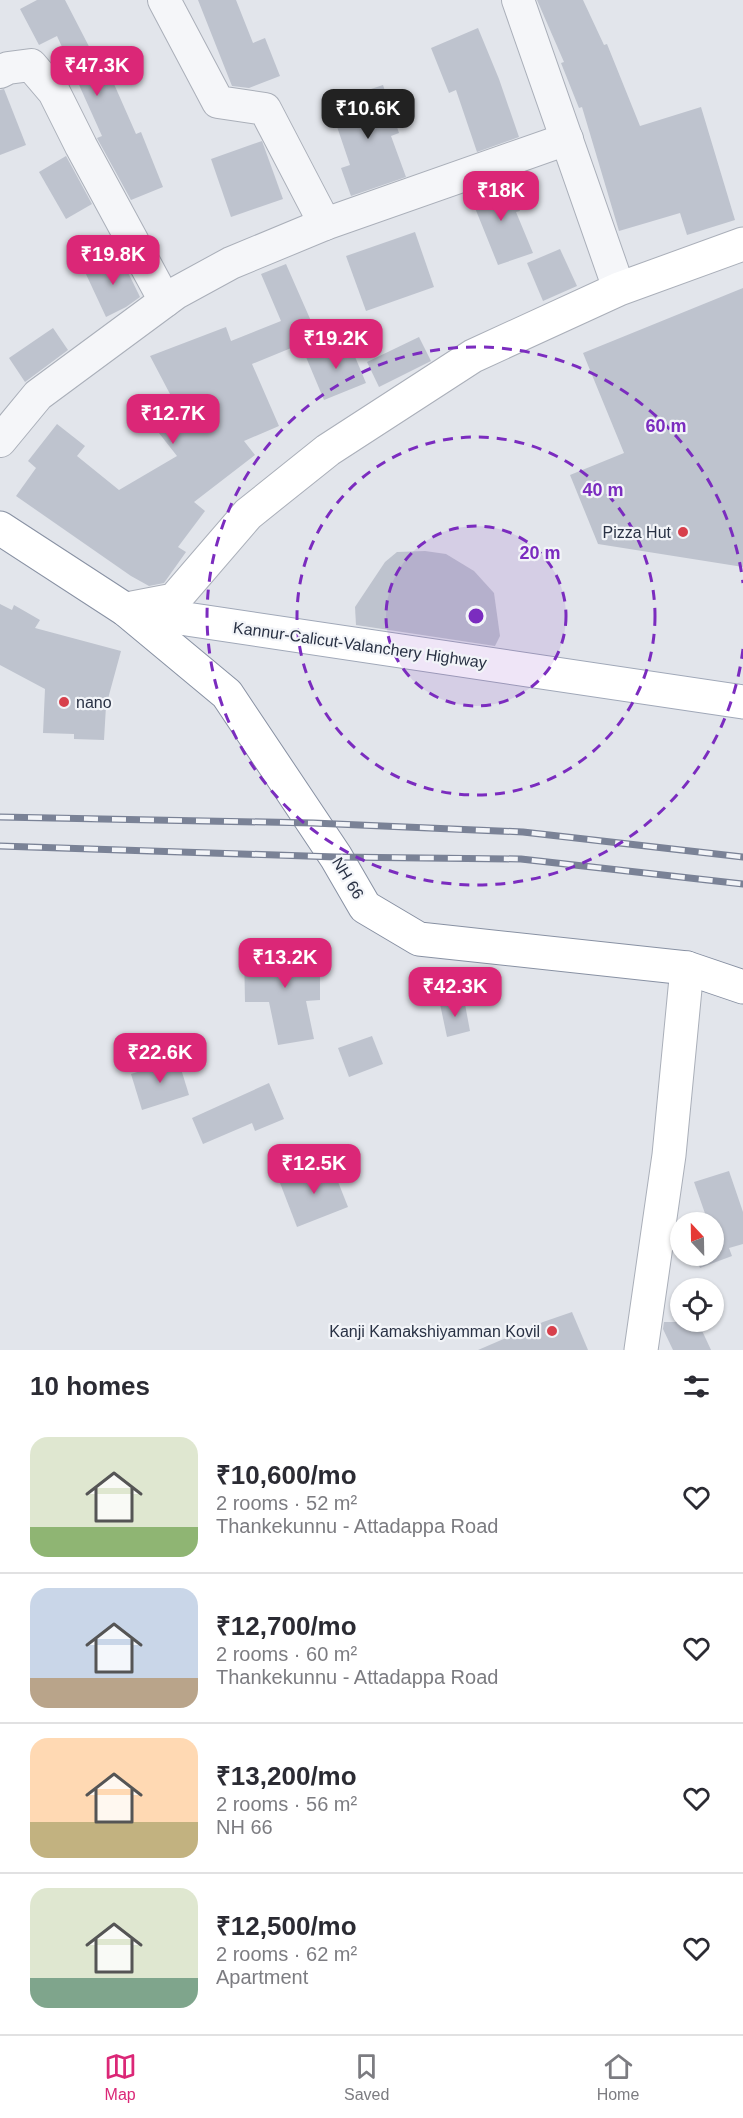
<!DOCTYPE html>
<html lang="en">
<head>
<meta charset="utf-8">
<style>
  :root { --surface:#fff; --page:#f7f7f7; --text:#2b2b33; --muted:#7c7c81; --line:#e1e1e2; --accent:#db2777 }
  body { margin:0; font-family:Arial,sans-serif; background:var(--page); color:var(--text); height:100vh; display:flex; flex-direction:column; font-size:22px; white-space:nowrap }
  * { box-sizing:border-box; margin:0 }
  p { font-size:20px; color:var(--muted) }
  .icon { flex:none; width:33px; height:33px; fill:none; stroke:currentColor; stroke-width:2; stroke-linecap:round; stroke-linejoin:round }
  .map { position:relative; height:1350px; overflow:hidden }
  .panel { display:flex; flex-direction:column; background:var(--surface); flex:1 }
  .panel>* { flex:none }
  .needle { width:39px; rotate:338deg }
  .buttons { position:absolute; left:670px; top:1212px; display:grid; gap:12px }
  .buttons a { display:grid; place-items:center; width:54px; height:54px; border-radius:50%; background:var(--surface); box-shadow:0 2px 4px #0004; font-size:30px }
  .price { position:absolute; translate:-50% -51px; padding:0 14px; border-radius:12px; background:var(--accent); color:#fff; font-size:20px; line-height:39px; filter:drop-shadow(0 2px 3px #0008) }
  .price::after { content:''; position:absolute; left:50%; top:36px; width:18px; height:14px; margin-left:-9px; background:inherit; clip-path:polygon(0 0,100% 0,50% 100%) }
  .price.active { background:#222; color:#fff }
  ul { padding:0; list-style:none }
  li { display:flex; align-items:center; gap:18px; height:150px; padding:0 30px }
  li+li { border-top:2px solid var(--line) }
  li span { display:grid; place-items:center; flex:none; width:168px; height:120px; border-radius:18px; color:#555 }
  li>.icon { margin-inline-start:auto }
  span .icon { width:72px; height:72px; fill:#fffc; stroke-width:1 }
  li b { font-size:26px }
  h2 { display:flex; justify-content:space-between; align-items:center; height:72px; padding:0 30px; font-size:26px }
  .menu { display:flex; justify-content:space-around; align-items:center; height:84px; border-top:2px solid var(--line); background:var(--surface); font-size:16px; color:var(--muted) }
  .menu a { display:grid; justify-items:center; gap:3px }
  .menu .active { color:var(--accent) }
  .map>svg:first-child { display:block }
  .building { fill:#bec3ce }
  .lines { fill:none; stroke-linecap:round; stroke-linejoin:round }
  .street-casing { stroke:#aaafb9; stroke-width:34 }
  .secondary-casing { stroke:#aaafb9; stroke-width:35 }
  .primary-casing { stroke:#a0a8b8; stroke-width:35 }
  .highway-casing { stroke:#8891a3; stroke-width:35 }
  .street { stroke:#f5f6f9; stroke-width:32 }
  .secondary { stroke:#fff; stroke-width:33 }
  .primary { stroke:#fff; stroke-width:33 }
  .highway { stroke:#fff; stroke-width:33 }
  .rail-casing { stroke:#7a8296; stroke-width:7 }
  .rail { stroke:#f2f4f8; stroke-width:4.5; stroke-dasharray:14; stroke-linecap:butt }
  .ring { fill:none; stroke:#7b2cbf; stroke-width:3; stroke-dasharray:10 8 }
  .poi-dot { fill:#d7404c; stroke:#f2f4f8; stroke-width:2 }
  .labels { text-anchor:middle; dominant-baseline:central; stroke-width:4.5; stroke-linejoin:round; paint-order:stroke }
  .poi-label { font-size:16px; fill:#293144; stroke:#f2f4f8; text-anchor:end }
  .street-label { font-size:16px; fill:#293144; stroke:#f2f4f8 }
  .centre { fill:#7b2cbf; stroke:#f2f4f8; stroke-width:3 }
  .ring-label { font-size:18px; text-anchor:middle; font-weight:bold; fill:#7b2cbf; stroke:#f2f4f8; stroke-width:4.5; stroke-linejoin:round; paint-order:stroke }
</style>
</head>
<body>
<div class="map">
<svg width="743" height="1350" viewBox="0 0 743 1350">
  <rect width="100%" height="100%" fill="#e2e5eb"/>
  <!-- building -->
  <g class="building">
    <path d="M 37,0 L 65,0 L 97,62 L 103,59 L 136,134 L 141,132 L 163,187 L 131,200 L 97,138 L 102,136 L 57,36 L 39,45 L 20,9 Z"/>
    <path d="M 198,0 L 236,0 L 253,43 L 265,38 L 280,76 L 249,88 L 232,86 Z"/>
    <path d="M 537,0 L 583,0 L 604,45 L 607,44 L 640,126 L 701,107 L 735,220 L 687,235 L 680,213 L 619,231 L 582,107 L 579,108 L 561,63 L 564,62 Z"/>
    <path d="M 478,28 L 499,79 L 519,137 L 477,152 L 456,90 L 449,93 L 431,48 Z"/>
    <path d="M 383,85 L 399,133 L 391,136 L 406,177 L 351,196 L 341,168 L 350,165 L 329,103 Z"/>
    <path d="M 4,89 L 26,145 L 0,155 L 0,90 Z"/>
    <path d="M 262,141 L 283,199 L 231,217 L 211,159 Z"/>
    <path d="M 66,156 L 92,204 L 66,219 L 39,172 Z"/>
    <path d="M 506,179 L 520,211 L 516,212 L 533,253 L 498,265 L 469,193 Z"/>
    <path d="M 415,232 L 434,287 L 366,311 L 346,256 Z"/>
    <path d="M 560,249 L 577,286 L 543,301 L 527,263 Z"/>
    <path d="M 120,256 L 140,297 L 126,307 L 106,317 L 85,272 Z"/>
    <path d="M 286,264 L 318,337 L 252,364 L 279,426 L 244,441 L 255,455 L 194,502 L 205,511 L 178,547 L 186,552 L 164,583 L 149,586 L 131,576 L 16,496 L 36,468 L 28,461 L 57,424 L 85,446 L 77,456 L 119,490 L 177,456 L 144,414 L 170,394 L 150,356 L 226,327 L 231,341 L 281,321 L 261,274 Z"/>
    <path d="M 743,288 L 743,567 L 598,544 L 570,475 L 624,453 L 583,353 Z"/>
    <path d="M 53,328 L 68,350 L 25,382 L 9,358 Z"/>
    <path d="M 419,337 L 431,361 L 379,387 L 367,362 Z"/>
    <path d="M 348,340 L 366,383 L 324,400 L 306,357 Z"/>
    <path d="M 425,551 L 446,554 L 474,571 L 494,593 L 500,636 L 495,646 L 356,625 L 355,607 L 385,562 L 397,552 Z"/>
    <path d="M 0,604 L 12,610 L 14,605 L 40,620 L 35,628 L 121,651 L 106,706 L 104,740 L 74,739 L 74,734 L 43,733 L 45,689 L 0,665 Z"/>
    <path d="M 320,950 L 320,1000 L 306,1001 L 314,1039 L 278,1045 L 269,1002 L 245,1002 L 244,951 Z"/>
    <path d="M 464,999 L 470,1031 L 447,1037 L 440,1004 Z"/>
    <path d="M 372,1036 L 383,1064 L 349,1077 L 338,1048 Z"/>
    <path d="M 178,1059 L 189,1095 L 142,1110 L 131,1074 Z"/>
    <path d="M 269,1083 L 284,1119 L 255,1131 L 252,1123 L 203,1144 L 192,1118 Z"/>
    <path d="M 331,1164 L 348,1207 L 297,1227 L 280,1183 Z"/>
    <path d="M 729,1171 L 743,1212 L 743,1244 L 729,1248 L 732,1256 L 700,1268 L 695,1256 L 714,1256 L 714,1222 L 708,1222 L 694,1182 Z"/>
    <path d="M 572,1312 L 588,1350 L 478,1350 L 543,1322 Z"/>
    <path d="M 664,1322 L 698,1322 L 711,1350 L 673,1350 L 663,1329 Z"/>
  </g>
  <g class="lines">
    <defs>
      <g id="street">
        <path d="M 164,0 L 218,102 L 265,109 L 325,224"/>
        <path d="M 518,0 L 619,289"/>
        <path d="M 0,72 L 8,68 L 31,65 L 54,92 L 81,146 L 165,301"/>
        <path d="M 0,441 L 38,395 L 176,293 L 231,263 L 325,224 L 567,139"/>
      </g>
      <g id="secondary">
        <path d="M 127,609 L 174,600 L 248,514 L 328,450 L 473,356 L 619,289 L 743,244"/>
        <path d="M 641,1350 L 669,1155 L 687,968"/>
      </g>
      <path id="primary" d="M 126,610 L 743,702"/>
      <path id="highway" d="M 0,528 L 126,610 L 227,694 L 336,857 L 365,907 L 419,939 L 687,968 L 743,987"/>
    </defs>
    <!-- street casing -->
    <use href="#street" class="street-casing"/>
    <!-- secondary casing -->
    <use href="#secondary" class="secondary-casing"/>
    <!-- primary casing -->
    <use href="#primary" class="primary-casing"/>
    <!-- highway casing -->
    <use href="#highway" class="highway-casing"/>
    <!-- street -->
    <use href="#street" class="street"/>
    <!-- secondary -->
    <use href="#secondary" class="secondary"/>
    <!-- primary -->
    <use href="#primary" class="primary"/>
    <!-- highway -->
    <use href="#highway" class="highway"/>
    <defs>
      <g id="rail">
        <path d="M 0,817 L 313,823 L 523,832 L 743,857"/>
        <path d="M 0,846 L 336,857 L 521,859 L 743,884"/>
      </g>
    </defs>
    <!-- rail casing -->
    <use href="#rail" class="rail-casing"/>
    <!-- rail -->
    <use href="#rail" class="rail"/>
  </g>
  <!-- distance rings -->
  <circle cx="476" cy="616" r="90" fill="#7b2cbf" fill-opacity=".12"/>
  <g class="ring">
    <circle cx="476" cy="616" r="90"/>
    <circle cx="476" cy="616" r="179"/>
    <path d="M743 649A269 269 0 1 1 743 583"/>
  </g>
  <!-- markers -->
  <g class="poi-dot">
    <circle cx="683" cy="532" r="6"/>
    <circle cx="64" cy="702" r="6"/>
    <circle cx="552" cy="1331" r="6"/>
  </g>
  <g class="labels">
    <!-- poi labels -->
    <g class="poi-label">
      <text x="671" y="532">Pizza Hut</text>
      <text x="76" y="702" text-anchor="start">nano</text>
      <text x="540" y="1331">Kanji Kamakshiyamman Kovil</text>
    </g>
    <!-- street labels -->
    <g class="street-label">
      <text transform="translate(360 645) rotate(8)">Kannur-Calicut-Valanchery Highway</text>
      <text transform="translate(348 878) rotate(59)">NH 66</text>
    </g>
  </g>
  <circle cx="476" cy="616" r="9" class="centre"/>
  <g class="ring-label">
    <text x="666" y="432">60 m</text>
    <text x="603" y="496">40 m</text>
    <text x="540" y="559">20 m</text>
  </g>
</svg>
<div class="buttons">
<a><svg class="needle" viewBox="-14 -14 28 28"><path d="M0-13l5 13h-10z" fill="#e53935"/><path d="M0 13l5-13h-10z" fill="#7c7c81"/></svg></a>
<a><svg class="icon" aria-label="locate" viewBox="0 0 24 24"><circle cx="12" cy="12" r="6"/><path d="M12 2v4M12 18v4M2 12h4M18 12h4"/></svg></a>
</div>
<b class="price" style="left:97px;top:97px">₹47.3K</b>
<b class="price active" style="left:368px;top:140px">₹10.6K</b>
<b class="price" style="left:501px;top:222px">₹18K</b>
<b class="price" style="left:113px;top:286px">₹19.8K</b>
<b class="price" style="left:336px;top:370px">₹19.2K</b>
<b class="price" style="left:173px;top:445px">₹12.7K</b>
<b class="price" style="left:285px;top:989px">₹13.2K</b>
<b class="price" style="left:455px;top:1018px">₹42.3K</b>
<b class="price" style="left:160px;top:1084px">₹22.6K</b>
<b class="price" style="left:314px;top:1195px">₹12.5K</b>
</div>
<section class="panel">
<h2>10 homes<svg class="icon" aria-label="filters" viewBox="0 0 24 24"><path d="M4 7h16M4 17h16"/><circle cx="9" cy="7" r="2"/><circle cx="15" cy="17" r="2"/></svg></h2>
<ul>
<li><span style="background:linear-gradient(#dfe7d0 75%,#8fb573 0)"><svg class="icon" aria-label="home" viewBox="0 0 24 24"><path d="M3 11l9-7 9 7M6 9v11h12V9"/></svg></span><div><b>₹10,600/mo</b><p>2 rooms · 52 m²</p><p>Thankekunnu - Attadappa Road</p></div><svg class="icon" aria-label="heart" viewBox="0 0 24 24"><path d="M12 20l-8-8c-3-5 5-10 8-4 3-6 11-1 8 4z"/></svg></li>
<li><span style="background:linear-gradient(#c9d6e8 75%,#b9a48a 0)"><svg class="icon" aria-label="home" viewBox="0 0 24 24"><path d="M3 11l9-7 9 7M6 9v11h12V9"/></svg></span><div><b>₹12,700/mo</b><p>2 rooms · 60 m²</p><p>Thankekunnu - Attadappa Road</p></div><svg class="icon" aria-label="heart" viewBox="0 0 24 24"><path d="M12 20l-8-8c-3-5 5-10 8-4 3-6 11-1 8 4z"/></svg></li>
<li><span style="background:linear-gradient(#ffd9b3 70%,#c2b280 0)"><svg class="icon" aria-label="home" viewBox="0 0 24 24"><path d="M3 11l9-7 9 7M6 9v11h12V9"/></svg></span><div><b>₹13,200/mo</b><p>2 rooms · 56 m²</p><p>NH 66</p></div><svg class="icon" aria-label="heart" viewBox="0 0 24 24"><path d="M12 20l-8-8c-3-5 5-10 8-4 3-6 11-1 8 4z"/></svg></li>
<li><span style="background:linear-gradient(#dfe7d0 75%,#7fa58c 0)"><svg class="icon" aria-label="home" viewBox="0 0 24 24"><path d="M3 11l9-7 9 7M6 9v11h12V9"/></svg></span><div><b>₹12,500/mo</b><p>2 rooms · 62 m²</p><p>Apartment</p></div><svg class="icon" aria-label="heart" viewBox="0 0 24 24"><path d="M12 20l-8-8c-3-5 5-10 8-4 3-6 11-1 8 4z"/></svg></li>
</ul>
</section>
<nav class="menu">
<a class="active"><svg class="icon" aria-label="map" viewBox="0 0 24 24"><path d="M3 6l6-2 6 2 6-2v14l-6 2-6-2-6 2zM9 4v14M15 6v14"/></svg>Map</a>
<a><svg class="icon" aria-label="saved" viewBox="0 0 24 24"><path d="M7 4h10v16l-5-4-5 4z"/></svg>Saved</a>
<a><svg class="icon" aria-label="home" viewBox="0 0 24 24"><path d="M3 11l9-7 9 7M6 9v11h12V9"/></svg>Home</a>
</nav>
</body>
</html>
